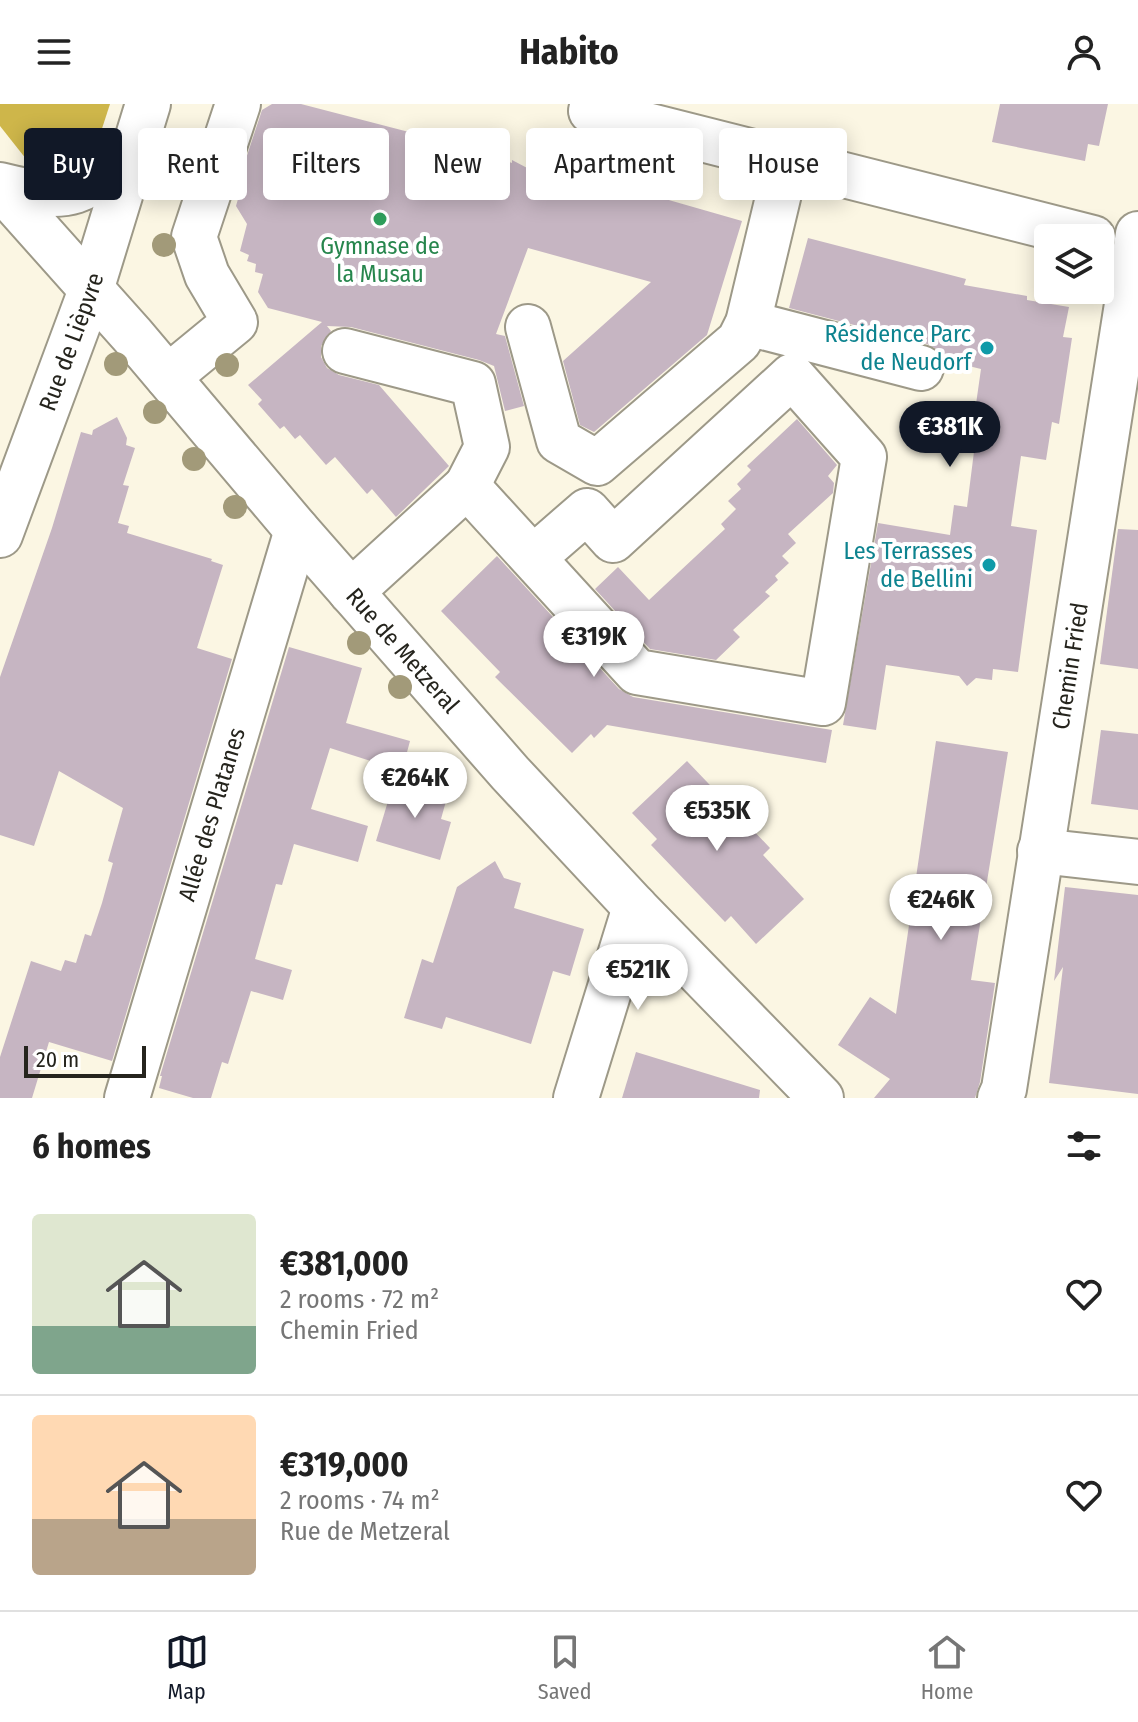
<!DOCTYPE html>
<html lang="en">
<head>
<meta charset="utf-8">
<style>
  :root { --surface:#fff; --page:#f6f6f6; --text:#222; --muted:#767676; --line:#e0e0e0; --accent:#111827 }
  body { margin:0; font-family:"Fira Sans Condensed",sans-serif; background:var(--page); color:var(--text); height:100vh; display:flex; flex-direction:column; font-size:30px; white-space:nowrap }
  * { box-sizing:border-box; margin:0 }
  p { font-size:26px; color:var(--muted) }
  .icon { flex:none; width:44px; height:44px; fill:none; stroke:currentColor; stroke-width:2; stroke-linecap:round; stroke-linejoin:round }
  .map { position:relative; height:994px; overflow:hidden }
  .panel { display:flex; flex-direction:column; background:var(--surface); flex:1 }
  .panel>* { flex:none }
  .guide { position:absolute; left:24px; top:24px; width:1090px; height:72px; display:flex; gap:16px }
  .controls { position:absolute; left:1034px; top:120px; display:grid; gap:16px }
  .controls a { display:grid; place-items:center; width:80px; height:80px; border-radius:8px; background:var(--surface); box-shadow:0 4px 20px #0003; font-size:40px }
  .scale { position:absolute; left:24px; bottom:20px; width:122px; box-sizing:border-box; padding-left:8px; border:4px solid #25241d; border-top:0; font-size:22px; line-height:28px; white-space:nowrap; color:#25241d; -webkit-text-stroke:6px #fff; paint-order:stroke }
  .price { position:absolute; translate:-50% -68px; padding:0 18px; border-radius:28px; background:#fff; color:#222; font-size:26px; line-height:52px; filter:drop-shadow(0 2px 4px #0008) }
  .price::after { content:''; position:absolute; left:50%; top:48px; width:24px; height:18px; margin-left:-12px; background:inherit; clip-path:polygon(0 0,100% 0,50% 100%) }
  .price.active { background:var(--accent); color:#fff }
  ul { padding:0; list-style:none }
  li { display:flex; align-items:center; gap:24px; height:200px; padding:0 32px }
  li+li { border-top:2px solid var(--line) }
  li span { display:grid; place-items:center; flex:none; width:224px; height:160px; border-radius:8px; color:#555 }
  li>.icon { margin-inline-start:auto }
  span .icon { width:96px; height:96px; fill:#fffc; stroke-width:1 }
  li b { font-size:34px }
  h2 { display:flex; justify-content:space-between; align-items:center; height:96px; padding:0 32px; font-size:34px }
  .tag { padding:0 28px; border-radius:8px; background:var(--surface); box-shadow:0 4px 20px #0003; font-size:28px; line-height:72px }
  .tag.active { background:var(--accent); color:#fff }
  header { display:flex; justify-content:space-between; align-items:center; height:104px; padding:0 32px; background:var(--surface); font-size:36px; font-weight:700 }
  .menu { display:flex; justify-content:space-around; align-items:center; height:112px; border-top:2px solid var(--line); background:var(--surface); font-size:22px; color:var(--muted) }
  .menu a { display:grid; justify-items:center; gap:4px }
  .menu .active { color:var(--accent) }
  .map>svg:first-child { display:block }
  .forest { fill:#ceb64a }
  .building { fill:#c6b5c2 }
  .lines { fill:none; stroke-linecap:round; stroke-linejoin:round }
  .minor-casing { stroke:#9d9988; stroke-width:48 }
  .minor { stroke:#fff; stroke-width:44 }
  .tree { fill:#a29a79 }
  .leisure-dot { fill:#2e9e5b; stroke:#fff; stroke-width:3 }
  .culture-dot { fill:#0f9aa8; stroke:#fff; stroke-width:3 }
  .labels { text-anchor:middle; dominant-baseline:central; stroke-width:8; stroke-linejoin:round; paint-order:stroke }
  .leisure-label { font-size:24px; fill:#27864d; stroke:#fff }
  .culture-label { font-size:24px; fill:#0d838f; stroke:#fff; text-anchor:end }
  .street-label { font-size:24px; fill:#25241d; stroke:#fff }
</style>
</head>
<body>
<header><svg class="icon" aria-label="menu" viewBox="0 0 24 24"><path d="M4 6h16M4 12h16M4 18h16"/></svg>Habito<svg class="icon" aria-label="person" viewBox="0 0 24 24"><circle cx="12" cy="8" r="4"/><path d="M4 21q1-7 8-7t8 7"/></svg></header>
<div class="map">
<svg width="1138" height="994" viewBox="0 0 1138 994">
  <rect width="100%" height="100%" fill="#fbf6e3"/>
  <!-- forest -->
  <path class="forest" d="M 0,0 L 110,0 L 95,46 L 34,65 L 0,22 Z"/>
  <!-- building -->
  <g class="building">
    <path d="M 272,0 L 301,0 L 482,47 L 512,59 L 512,56 L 531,66 L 583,80 L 585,72 L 742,117 L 707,231 L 594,328 L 580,321 L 563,257 L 651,178 L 528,144 L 496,230 L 505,232 L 524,302 L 505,307 L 494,262 L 479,256 L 351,223 L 327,222 L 331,227 L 321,242 L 321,253 L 327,264 L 339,271 L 379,281 L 449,362 L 396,413 L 372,385 L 367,390 L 335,353 L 326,361 L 300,331 L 295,335 L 284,322 L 280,325 L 258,300 L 262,296 L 248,281 L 322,218 L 268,204 L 258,188 L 263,170 L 255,168 L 256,160 L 247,157 L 249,151 L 240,147 L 247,120 L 236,102 L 242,81 L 238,79 L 262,6 Z"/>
    <path d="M 1000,0 L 1108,0 L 1099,42 L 1088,40 L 1085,57 L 992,38 Z"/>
    <path d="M 808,134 L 966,175 L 964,181 L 1027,192 L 1027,196 L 1069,203 L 1063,233 L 1072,234 L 1059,320 L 1052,318 L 1046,356 L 1021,352 L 1011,422 L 1037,426 L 1018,568 L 993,565 L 992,576 L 976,574 L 967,582 L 959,572 L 886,561 L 876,626 L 843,621 L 878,419 L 950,431 L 954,401 L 967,403 L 979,308 L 975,307 L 981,265 L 944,256 L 938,246 L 927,240 L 789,204 Z"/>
    <path d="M 117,313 L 127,334 L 126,341 L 135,344 L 123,381 L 129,382 L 118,419 L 129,422 L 127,429 L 212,455 L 211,457 L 223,461 L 197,544 L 232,555 L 112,957 L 49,938 L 32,994 L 0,994 L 0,953 L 31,857 L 61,867 L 65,856 L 76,859 L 85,830 L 91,832 L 102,799 L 113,759 L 108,757 L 123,704 L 59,667 L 34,742 L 0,731 L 0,573 L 52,424 L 81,328 L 92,331 L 93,326 Z"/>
    <path d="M 797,315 L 837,361 L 828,372 L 834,379 L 833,389 L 788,430 L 796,439 L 782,452 L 789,459 L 775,472 L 778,476 L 765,488 L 770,492 L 733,526 L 740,533 L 716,556 L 650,545 L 595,485 L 618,463 L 649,496 L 725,425 L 721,420 L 736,405 L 728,397 L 741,385 L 737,380 L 751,366 L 747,362 Z"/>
    <path d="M 1118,425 L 1138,426 L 1138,565 L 1100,560 Z"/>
    <path d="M 497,452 L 619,585 L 633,593 L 832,626 L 826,659 L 607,621 L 594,634 L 591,630 L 572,649 L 495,573 L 500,568 L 441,507 Z"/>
    <path d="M 289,543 L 362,564 L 346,619 L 410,637 L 402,667 L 330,644 L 311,705 L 368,722 L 358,758 L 294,740 L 282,781 L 276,780 L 255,855 L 292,866 L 283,896 L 251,887 L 228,960 L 222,958 L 211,994 L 193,994 L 159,984 L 162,972 L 160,972 Z"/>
    <path d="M 1101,626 L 1138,630 L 1138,706 L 1091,700 Z"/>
    <path d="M 936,637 L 1008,648 L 971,876 L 995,879 L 980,978 L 975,994 L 874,994 L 890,975 L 838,941 L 870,893 L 896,910 Z"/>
    <path d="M 687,657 L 770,744 L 763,751 L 804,795 L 756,840 L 731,812 L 725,818 L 651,741 L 657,735 L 632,709 Z"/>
    <path d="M 395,674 L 448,690 L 441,715 L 451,718 L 440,756 L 376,737 Z"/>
    <path d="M 495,757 L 504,774 L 521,779 L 514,804 L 584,825 L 570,872 L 553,867 L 531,940 L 446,913 L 442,925 L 404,914 L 422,855 L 433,859 L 457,783 Z"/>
    <path d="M 1065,783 L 1138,791 L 1138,990 L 1049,979 L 1063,863 L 1054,877 Z"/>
    <path d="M 636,948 L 760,986 L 759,994 L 622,994 Z"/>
  </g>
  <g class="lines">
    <defs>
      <g id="minor">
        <path d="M 591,7 L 1093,134"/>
        <path d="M 0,81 C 72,99 84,92 135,40"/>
        <path id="s1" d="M 0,83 L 133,232 L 297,426 L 510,669 L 635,803 L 821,994"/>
        <path d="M 748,219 L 921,264"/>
        <path d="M 528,223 L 559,337 L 597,359 L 739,237 L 748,219 L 787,56"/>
        <path d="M 345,247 L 473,280 L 487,343 L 467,382"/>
        <path d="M 168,273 L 235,218 L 207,171 L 194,133 L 238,0"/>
        <path id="s2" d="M 0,431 L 91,186 L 148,0"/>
        <path d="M 351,488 L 467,382 L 637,568 L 823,599 L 864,353 L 792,272 L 613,436 L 587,407 L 533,454"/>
        <path d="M 1040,747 L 1138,758"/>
        <path id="s3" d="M 127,994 L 297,426"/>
        <path d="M 576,994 L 635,803"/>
        <path id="s4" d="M 1000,994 L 1004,985 L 1138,130"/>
      </g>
    </defs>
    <!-- minor casing -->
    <use href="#minor" class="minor-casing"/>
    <!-- minor -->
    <use href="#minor" class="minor"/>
  </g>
  <!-- trees -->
  <g class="tree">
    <circle cx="195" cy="54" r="12"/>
    <circle cx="164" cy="141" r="12"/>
    <circle cx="116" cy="260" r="12"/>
    <circle cx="227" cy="261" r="12"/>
    <circle cx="155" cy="308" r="12"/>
    <circle cx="194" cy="355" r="12"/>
    <circle cx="235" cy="403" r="12"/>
    <circle cx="359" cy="539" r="12"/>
    <circle cx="400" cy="583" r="12"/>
  </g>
  <!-- markers -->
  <circle class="leisure-dot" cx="380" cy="115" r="8"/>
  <g class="culture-dot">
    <circle cx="987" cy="244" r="8"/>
    <circle cx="989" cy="461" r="8"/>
  </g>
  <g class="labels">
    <!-- leisure labels -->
    <g class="leisure-label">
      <text x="380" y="142">Gymnase de<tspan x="380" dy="28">la Musau</tspan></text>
    </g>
    <!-- culture labels -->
    <g class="culture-label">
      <text x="971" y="230">Résidence Parc<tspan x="971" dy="28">de Neudorf</tspan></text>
      <text x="973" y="447">Les Terrasses<tspan x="973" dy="28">de Bellini</tspan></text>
    </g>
    <!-- street labels -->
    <g class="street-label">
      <text stroke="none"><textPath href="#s2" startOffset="206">Rue de Lièpvre</textPath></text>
      <text stroke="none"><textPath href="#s1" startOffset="614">Rue de Metzeral</textPath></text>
      <text stroke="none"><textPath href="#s4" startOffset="438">Chemin Fried</textPath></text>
      <text stroke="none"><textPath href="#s3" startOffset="296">Allée des Platanes</textPath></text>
    </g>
  </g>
</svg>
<div class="controls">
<a><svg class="icon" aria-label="layers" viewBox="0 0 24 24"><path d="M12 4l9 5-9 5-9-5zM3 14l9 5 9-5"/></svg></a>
</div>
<div class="scale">20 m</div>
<b class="price active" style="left:950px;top:365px">€381K</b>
<b class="price" style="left:594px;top:575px">€319K</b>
<b class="price" style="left:415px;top:716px">€264K</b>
<b class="price" style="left:717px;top:749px">€535K</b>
<b class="price" style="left:941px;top:838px">€246K</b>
<b class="price" style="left:638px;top:908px">€521K</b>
<div class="guide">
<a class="tag active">Buy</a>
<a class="tag">Rent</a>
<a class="tag">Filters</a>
<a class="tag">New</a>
<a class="tag">Apartment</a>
<a class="tag">House</a>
</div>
</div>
<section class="panel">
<h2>6 homes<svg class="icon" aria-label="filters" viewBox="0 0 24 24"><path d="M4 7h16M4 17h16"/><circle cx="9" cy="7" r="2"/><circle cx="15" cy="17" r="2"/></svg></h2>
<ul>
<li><span style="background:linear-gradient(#dfe7d0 70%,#7fa58c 0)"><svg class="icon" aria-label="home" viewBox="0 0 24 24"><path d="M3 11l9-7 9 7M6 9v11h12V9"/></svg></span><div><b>€381,000</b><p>2 rooms · 72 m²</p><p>Chemin Fried</p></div><svg class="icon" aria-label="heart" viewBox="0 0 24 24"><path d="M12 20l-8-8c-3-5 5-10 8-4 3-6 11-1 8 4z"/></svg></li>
<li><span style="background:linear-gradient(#ffd9b3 65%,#b9a48a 0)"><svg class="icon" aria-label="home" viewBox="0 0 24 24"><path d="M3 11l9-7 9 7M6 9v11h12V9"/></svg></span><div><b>€319,000</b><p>2 rooms · 74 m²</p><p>Rue de Metzeral</p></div><svg class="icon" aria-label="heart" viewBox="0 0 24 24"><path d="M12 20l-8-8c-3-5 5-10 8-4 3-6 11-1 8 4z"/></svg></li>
</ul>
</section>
<nav class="menu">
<a class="active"><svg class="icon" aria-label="map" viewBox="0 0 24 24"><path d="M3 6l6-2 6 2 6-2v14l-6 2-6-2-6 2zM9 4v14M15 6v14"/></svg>Map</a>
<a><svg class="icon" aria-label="saved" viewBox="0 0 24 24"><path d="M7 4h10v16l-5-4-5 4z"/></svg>Saved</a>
<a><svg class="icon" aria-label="home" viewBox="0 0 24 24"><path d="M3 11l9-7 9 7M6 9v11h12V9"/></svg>Home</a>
</nav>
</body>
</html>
